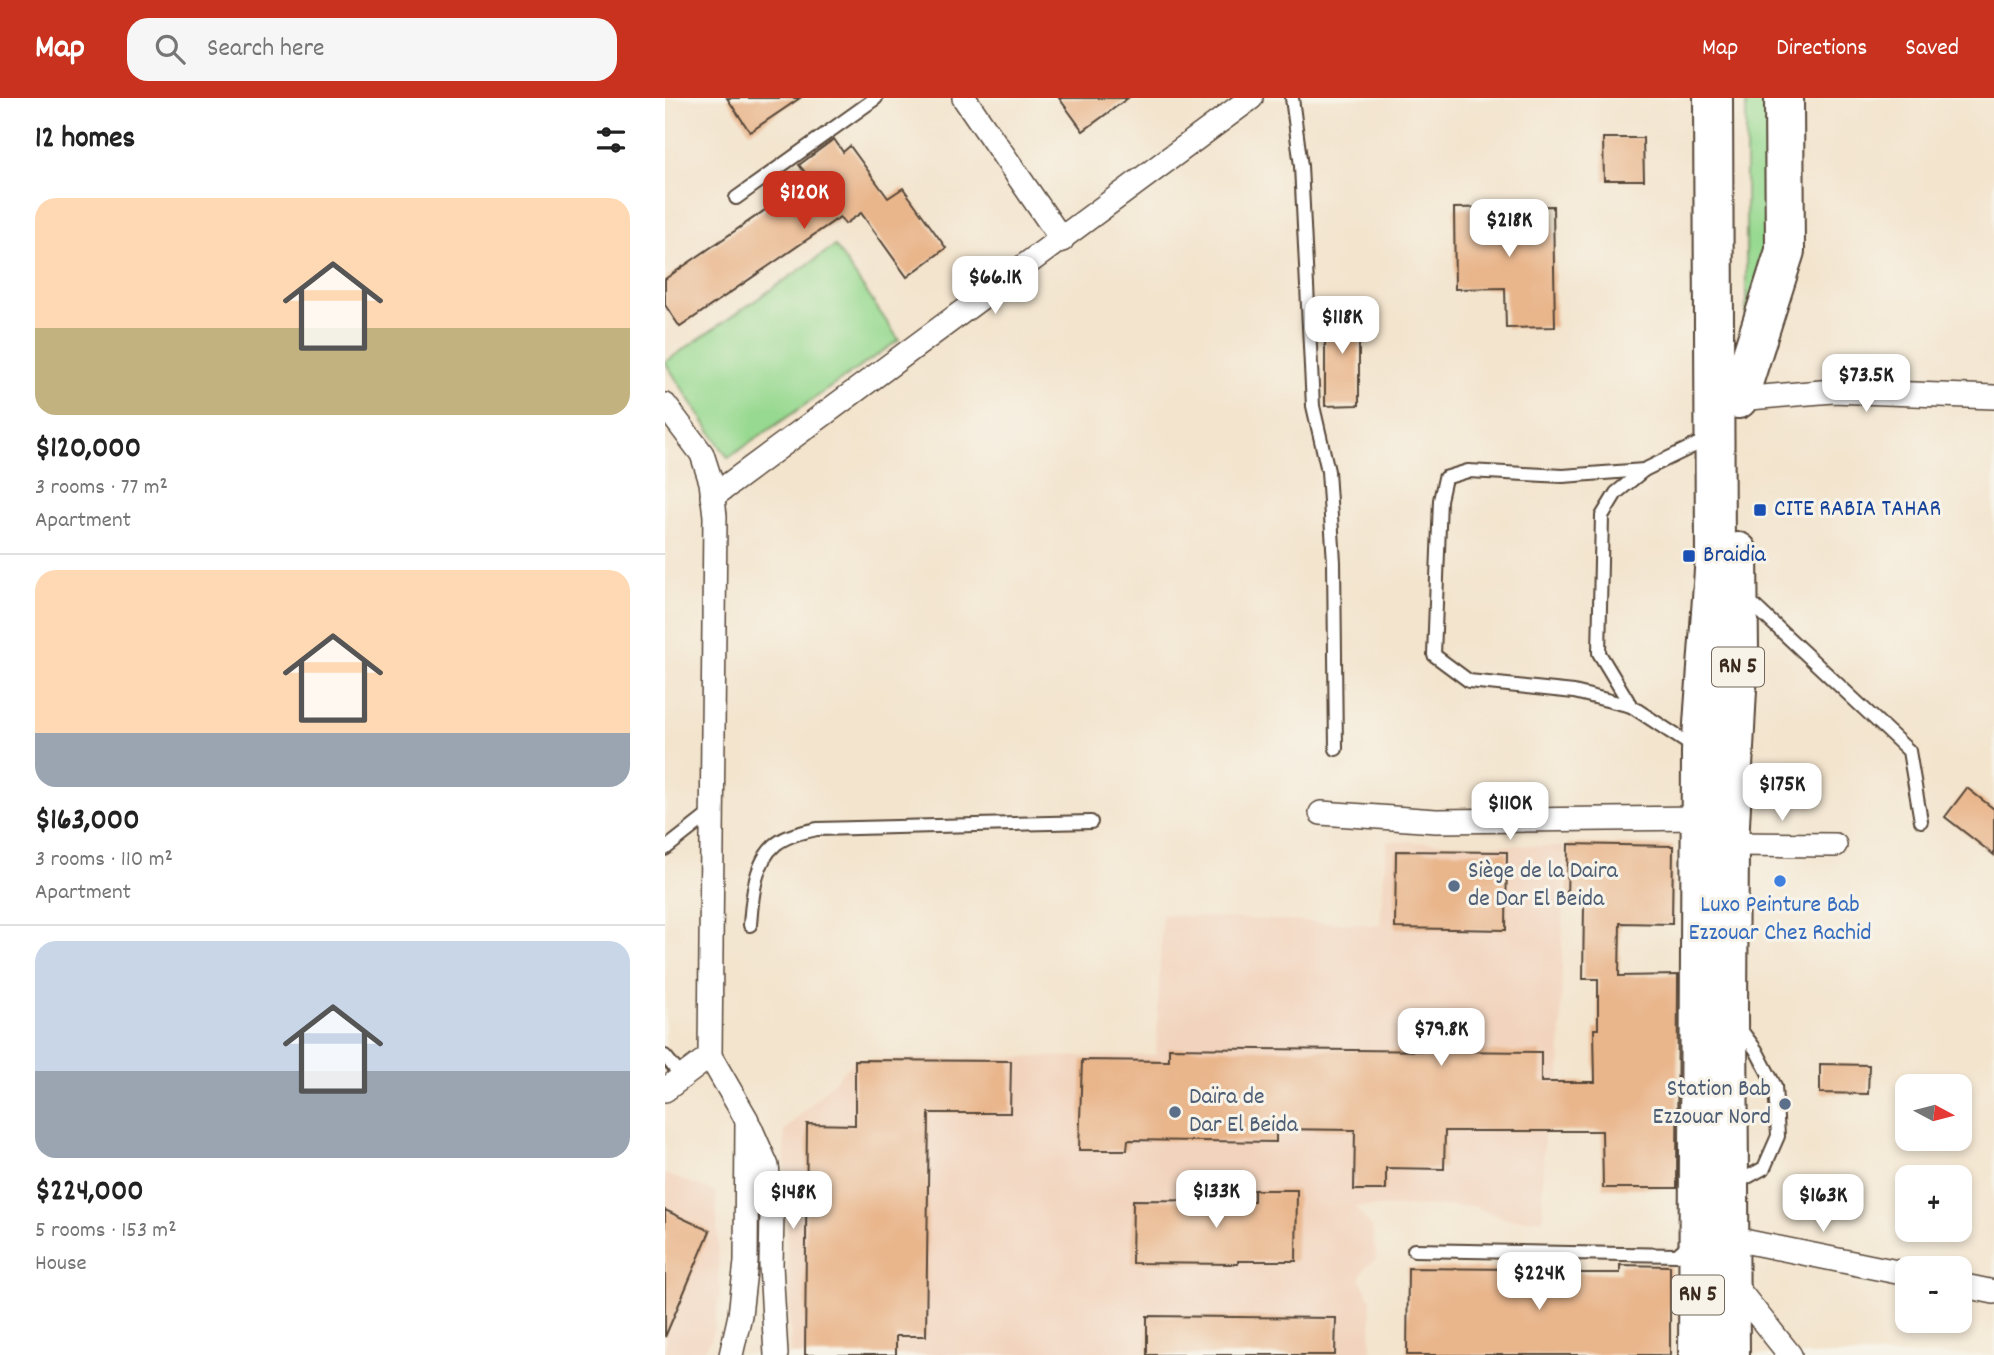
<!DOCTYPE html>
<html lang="en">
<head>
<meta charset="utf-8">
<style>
  :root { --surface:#fff; --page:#f6f6f6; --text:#222; --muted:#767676; --line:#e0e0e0; --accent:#c8321e }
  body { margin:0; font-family:Dekko,sans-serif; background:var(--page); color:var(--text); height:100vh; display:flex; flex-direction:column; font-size:26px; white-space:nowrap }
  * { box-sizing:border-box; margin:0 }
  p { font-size:23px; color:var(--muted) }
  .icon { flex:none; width:38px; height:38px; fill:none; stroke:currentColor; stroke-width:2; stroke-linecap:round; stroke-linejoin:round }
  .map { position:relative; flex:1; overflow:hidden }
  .side { display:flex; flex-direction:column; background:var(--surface); width:665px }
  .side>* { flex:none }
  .needle { width:46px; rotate:97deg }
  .buttons { position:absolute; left:1230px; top:976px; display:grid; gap:14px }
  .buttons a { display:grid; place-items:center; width:77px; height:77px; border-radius:14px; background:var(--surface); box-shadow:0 4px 10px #0003; font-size:35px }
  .price { position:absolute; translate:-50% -60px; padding:0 16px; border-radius:14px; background:#fff; color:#222; font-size:23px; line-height:46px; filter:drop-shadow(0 2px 4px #0008) }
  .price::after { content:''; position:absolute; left:50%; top:42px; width:21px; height:16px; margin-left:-10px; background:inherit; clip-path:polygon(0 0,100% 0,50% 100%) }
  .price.active { background:var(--accent); color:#fff }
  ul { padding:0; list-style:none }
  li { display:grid; align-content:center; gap:14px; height:371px; padding:0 35px }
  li+li { border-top:2px solid var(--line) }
  li span { display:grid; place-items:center; height:217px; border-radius:21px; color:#555 }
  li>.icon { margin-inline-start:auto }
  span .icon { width:126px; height:126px; fill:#fffc; stroke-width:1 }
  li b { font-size:30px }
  h2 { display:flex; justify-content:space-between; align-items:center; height:84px; padding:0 35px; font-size:30px }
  header { display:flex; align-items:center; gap:42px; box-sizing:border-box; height:98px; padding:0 35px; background:var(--accent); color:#fff }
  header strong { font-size:33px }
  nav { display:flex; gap:38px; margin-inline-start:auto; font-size:24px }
  .search { width:490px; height:63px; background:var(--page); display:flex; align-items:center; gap:18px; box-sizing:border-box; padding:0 24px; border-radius:21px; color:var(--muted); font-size:26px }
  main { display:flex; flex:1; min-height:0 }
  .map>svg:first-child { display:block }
  .built { fill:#f2d4be }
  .green { fill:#97d990; stroke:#698257; stroke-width:2 }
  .building { fill:#e9b68c }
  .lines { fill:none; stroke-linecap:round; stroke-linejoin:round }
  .service-casing { stroke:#574638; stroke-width:16 }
  .minor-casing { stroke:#574638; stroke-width:26 }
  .trunk-casing { stroke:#574638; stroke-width:42 }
  .service { stroke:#fff; stroke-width:12 }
  .minor { stroke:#fff; stroke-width:23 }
  .trunk { stroke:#fff; stroke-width:38 }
  .transit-dot { fill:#1a4fb4; stroke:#f7f3e8; stroke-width:2.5 }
  .shop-dot { fill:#3f7fe0; stroke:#f7f3e8; stroke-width:2.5 }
  .service-dot { fill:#5c6f8a; stroke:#f7f3e8; stroke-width:2.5 }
  .labels { text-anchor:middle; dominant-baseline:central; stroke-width:6; stroke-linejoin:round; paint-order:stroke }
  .shield { fill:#f7f3e8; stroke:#73665b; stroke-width:2 }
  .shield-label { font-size:23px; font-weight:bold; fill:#3b2a1e }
  .transit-label { font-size:24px; fill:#164399; stroke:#f7f3e8; text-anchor:start }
  .service-label { font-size:24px; fill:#4e5e75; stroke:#f7f3e8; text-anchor:start }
  .shop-label { font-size:24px; fill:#366cbe; stroke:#f7f3e8 }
</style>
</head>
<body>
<header>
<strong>Map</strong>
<div class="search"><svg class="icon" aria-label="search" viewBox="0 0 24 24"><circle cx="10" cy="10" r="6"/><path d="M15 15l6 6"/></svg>Search here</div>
<nav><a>Map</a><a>Directions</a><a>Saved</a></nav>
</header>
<main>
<section class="side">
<h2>12 homes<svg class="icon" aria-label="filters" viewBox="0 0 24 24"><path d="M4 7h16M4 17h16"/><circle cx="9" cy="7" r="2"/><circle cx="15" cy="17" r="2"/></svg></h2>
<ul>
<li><span style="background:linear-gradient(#ffd9b3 60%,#c2b280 0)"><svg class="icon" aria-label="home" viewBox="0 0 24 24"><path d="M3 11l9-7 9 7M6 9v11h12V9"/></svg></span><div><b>$120,000</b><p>3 rooms · 77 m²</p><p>Apartment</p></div></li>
<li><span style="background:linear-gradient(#ffd9b3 75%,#9aa5b1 0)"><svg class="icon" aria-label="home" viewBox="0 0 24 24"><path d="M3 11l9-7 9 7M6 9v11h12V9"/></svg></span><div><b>$163,000</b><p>3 rooms · 110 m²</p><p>Apartment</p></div></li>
<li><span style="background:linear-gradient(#c9d6e8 60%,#9aa5b1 0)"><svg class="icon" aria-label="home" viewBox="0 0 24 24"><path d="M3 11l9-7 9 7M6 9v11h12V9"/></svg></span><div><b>$224,000</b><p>5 rooms · 153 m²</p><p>House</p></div></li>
</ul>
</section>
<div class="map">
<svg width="1329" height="1257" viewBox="0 0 1329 1257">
  <rect width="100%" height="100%" fill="#f7f3e8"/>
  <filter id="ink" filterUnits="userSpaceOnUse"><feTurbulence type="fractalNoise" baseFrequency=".0143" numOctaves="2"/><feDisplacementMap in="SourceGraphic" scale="14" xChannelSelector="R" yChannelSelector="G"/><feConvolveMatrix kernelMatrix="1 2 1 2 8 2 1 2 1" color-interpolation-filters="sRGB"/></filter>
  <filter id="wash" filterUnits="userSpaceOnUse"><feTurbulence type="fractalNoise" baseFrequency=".00686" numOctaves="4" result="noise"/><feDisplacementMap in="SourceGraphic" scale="28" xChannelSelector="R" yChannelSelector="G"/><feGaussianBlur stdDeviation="1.57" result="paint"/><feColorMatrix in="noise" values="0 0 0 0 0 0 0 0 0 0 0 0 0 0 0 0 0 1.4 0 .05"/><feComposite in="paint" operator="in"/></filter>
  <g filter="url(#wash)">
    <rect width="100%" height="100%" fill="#f3e4cd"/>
    <!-- built -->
    <g class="built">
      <path d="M 722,743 L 899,749 L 895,993 L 882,995 L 878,1058 L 878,1121 L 844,1122 L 807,1108 L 690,1109 L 707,1130 L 712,1162 L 701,1168 L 694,1180 L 706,1201 L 706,1257 L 126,1257 L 119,1033 L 190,962 L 491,957 L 497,817 L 715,827 Z"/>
      <path d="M 0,1076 L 51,1094 L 55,1198 L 46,1242 L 36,1257 L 0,1257 Z"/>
    </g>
    <!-- green -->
    <g class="green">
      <path d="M 1081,0 L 1112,0 L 1113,137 L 1081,244 Z"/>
      <path d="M 170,148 L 234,242 L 63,360 L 0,264 Z"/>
    </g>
    <g id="blocks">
      <!-- building -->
      <g class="building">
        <path d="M 62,0 L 135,0 L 85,34 Z"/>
        <path d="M 394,0 L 463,0 L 418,33 Z"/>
        <path d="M 938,40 L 978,40 L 979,82 L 939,82 Z"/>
        <path d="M 169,41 L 178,54 L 185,48 L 223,100 L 238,90 L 281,150 L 242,179 L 196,115 L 180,126 L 175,119 L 15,229 L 0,207 L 0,181 L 116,101 L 115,99 L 143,78 L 134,67 Z"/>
        <path d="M 888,108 L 890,229 L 841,230 L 840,190 L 790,191 L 789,110 Z"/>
        <path d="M 660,209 L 694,209 L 694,307 L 660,308 Z"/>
        <path d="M 1302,690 L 1329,711 L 1329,757 L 1280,719 Z"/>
        <path d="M 903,746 L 1008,748 L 1007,826 L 955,825 L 954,878 L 1013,877 L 1012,1090 L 938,1090 L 937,1033 L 780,1033 L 779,1071 L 721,1070 L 721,1092 L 689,1092 L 690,1032 L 611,1031 L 611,1044 L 463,1042 L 462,1052 L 414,1052 L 417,962 L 504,963 L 504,950 L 876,954 L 876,984 L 930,984 L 929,931 L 933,931 L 933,881 L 918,881 L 919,807 L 902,807 Z"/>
        <path d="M 731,753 L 842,754 L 841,832 L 730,830 Z"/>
        <path d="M 190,962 L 346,963 L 345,1015 L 264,1015 L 261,1238 L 231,1238 L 231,1257 L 140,1257 L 142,1026 L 190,1027 Z"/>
        <path d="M 1155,966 L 1204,967 L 1203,996 L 1155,995 Z"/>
        <path d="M 589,1092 L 632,1092 L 631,1163 L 573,1163 L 573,1166 L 467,1165 L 468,1102 L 589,1103 Z"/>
        <path d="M 0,1112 L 45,1133 L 0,1239 Z"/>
        <path d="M 955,1167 L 1005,1168 L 1005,1257 L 742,1257 L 743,1170 L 853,1171 L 853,1175 L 955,1175 Z"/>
        <path d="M 482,1218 L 671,1220 L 670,1257 L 482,1257 Z"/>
      </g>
    </g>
  </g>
  <g filter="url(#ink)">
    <use href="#blocks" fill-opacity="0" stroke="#574638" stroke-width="2"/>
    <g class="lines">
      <defs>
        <g id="service">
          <path d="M 627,0 L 636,68 L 648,308 L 663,373 L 669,464 L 671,651"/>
          <path d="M 71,100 L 211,0"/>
          <path d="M 1082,501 L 1244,653 L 1256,723"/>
          <path d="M 966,608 L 909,594 L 804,583 L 769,557 L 775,402 L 780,380 L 803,373 L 898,378 L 979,372"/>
          <path d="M 1030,650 L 966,608 L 934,555 L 937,418 L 951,395 L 979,372 L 1045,340"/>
          <path d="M 0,751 L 47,714"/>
          <path d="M 85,827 C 87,801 89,764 111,746 C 123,737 138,734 152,731 L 426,724"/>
          <path d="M 0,958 L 17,979"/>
          <path d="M 1070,1086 L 1099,1070 L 1113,1038 L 1110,988 L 1091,952 L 1073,928"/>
          <path d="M 749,1152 L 1012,1157 L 1024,1146"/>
        </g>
        <g id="minor">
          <path d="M 299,0 L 397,142"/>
          <path d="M 1073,301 L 1168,293 L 1329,299"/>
          <path d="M 0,307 L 37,356 L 46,384 L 50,418 L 45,958 L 82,1022 L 81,1164 L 75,1217 L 66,1257"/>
          <path d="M 47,399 L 586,0"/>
          <path d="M 656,715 L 771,723 L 1036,720"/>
          <path d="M 1064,746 L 1170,747"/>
          <path d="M 0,992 L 45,958"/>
          <path d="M 85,1029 L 102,1068 L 107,1114 L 106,1167 L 111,1257"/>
          <path d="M 1054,1138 L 1242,1176"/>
          <path d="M 1066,1183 L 1125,1257"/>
          <path d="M 1295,1187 L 1329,1194"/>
        </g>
        <g id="trunk">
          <path d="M 1073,301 L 1120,153 L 1119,0"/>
          <path d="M 1033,1257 L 1036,654 L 1050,458 L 1048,0"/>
          <path d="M 1065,1257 L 1063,914 L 1064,746 L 1074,553 L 1073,454"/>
        </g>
      </defs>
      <!-- service casing -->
      <use href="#service" class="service-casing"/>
      <!-- minor casing -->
      <use href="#minor" class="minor-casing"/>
      <!-- trunk casing -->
      <use href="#trunk" class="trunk-casing"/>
      <!-- service -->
      <use href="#service" class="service"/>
      <!-- minor -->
      <use href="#minor" class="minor"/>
      <!-- trunk -->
      <use href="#trunk" class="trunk"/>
    </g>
  </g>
  <!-- markers -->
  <g class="transit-dot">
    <rect x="1088" y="405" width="14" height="14" rx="3.5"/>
    <rect x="1017" y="451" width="14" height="14" rx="3.5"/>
  </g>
  <circle class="shop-dot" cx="1115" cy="783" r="7"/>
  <g class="service-dot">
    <circle cx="789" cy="788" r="7"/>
    <circle cx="1120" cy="1006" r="7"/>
    <circle cx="510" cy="1014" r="7"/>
  </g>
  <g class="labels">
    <!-- shield labels -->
    <g class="shield">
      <rect x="1047" y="549.5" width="52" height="39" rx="5"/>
      <rect x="1007" y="1177.5" width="52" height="39" rx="5"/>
    </g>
    <g class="shield-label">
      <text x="1073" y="569">RN 5</text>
      <text x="1033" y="1197">RN 5</text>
    </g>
    <!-- transit labels -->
    <g class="transit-label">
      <text x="1109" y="412">CITE RABIA TAHAR</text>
      <text x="1038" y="458">Braidia</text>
    </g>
    <!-- service labels -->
    <g class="service-label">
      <text x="803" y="774">Siège de la Daira<tspan x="803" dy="28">de Dar El Beida</tspan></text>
      <text x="1106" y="992" text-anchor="end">Station Bab<tspan x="1106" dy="28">Ezzouar Nord</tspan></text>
      <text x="524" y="1000">Daïra de<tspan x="524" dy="28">Dar El Beida</tspan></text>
    </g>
    <!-- shop labels -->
    <g class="shop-label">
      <text x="1115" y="808">Luxo Peinture Bab<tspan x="1115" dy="28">Ezzouar Chez Rachid</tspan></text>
    </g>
  </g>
</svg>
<div class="buttons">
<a><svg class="needle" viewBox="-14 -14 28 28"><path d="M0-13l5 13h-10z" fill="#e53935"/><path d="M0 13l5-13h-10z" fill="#767676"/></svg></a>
<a>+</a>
<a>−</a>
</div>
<b class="price active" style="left:139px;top:133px">$120K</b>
<b class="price" style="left:844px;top:161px">$218K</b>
<b class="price" style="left:330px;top:218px">$66.1K</b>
<b class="price" style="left:677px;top:258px">$118K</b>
<b class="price" style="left:1201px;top:316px">$73.5K</b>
<b class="price" style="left:1117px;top:725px">$175K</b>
<b class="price" style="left:845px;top:744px">$110K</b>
<b class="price" style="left:776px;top:970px">$79.8K</b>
<b class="price" style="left:551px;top:1132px">$133K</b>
<b class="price" style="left:128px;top:1133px">$148K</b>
<b class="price" style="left:1158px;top:1136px">$163K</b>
<b class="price" style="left:874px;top:1214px">$224K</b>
</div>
</main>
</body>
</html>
